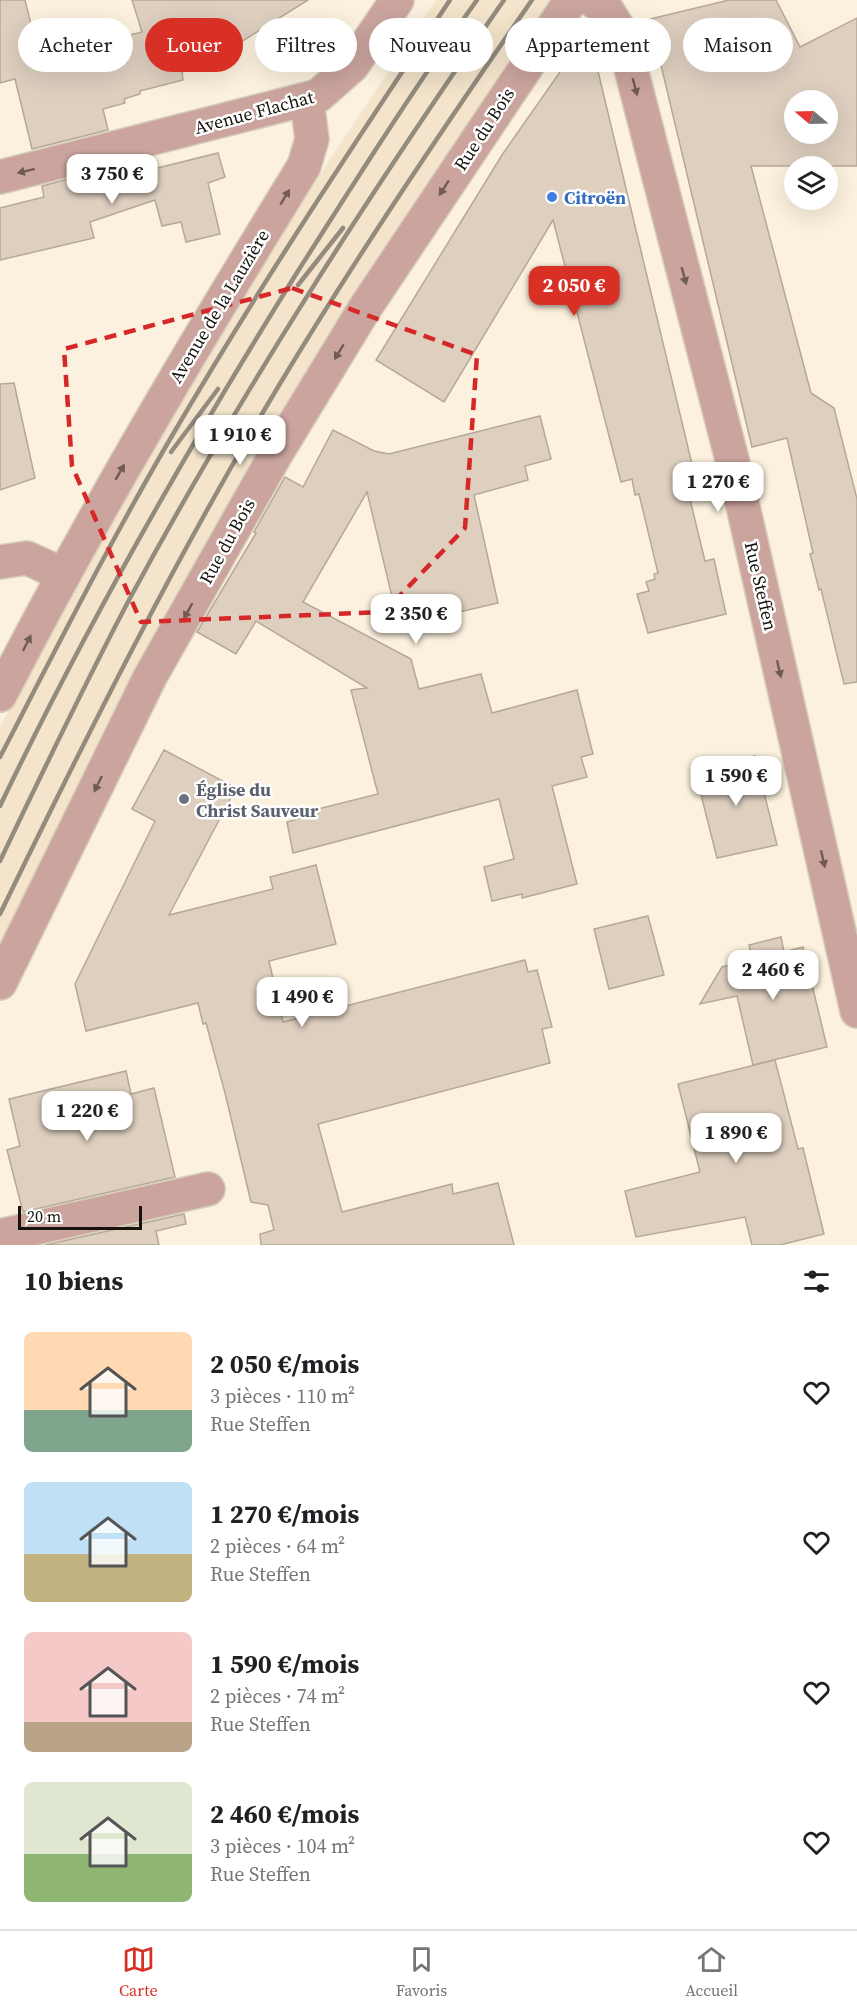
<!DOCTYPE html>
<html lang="fr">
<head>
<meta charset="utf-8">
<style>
  :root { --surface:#fff; --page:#f2f2f2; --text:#202124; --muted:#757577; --line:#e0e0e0; --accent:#d93025 }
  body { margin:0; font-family:"Source Serif 4",serif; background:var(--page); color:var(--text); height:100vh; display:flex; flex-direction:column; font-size:22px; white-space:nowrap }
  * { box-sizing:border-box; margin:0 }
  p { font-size:20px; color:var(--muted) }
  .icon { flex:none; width:33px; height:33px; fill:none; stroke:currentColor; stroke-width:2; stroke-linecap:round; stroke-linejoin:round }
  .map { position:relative; height:1245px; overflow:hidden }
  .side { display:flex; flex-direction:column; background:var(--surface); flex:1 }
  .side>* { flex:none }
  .hud { position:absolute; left:18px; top:18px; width:822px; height:54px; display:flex; gap:12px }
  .needle { width:39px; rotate:289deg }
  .fabs { position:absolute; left:784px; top:90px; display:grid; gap:12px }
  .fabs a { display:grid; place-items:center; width:54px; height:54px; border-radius:50%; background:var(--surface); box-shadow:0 6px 24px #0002; font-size:30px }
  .scale { position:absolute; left:18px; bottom:15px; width:124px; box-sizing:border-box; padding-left:6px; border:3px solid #16120c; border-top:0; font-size:16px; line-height:21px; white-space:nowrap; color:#16120c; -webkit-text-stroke:4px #fff; paint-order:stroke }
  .price { position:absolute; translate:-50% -51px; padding:0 14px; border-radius:12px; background:#fff; color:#222; font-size:20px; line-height:39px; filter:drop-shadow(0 2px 3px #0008) }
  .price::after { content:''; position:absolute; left:50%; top:36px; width:18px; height:14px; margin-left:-9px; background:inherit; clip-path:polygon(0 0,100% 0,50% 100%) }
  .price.selected { background:var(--accent); color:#fff }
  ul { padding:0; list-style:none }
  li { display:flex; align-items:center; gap:18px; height:150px; padding:0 24px }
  li span { display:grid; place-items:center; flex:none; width:168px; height:120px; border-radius:9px; color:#555 }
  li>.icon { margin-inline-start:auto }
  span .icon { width:72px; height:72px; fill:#fffc; stroke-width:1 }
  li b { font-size:26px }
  h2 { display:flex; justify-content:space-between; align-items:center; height:72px; padding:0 24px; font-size:26px }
  .pill { padding:0 21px; border-radius:27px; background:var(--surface); box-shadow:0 6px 24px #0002; font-size:21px; line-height:54px }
  .pill.selected { background:var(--accent); color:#fff }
  .tabs { display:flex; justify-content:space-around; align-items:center; height:84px; border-top:2px solid var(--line); background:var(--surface); font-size:16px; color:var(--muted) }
  .tabs a { display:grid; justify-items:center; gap:3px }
  .tabs .selected { color:var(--accent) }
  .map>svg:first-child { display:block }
  .built { fill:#f3e4cb }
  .building { fill:#decfbf; stroke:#b6a898; stroke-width:1.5; fill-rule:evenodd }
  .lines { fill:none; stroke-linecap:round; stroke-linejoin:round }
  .minor-casing { stroke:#d7cdbc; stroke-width:36 }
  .minor { stroke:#cba49e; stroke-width:33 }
  .rail { stroke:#938b7e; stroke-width:4.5 }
  .oneway { fill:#705b55 }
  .marked { fill:none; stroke:#d62828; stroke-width:4.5; stroke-dasharray:12 8; stroke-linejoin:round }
  .shop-dot { fill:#3f7fe0; stroke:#fff; stroke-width:2 }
  .worship-dot { fill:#6b7280; stroke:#fff; stroke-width:2 }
  .labels { text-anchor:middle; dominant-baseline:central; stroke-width:5; stroke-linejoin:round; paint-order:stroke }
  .street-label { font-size:18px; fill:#16120c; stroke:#fff }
  .shop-label { font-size:18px; font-weight:bold; fill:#366cbe; stroke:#fff; text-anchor:start }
  .worship-label { font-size:18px; font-weight:bold; fill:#5b616d; stroke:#fff; text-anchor:start }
</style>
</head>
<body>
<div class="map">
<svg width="857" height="1245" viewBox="0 0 857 1245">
  <rect width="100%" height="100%" fill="#fcf1de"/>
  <!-- built -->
  <path class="built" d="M 436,0 L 551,0 L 521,41 L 414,207 L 0,952 L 0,727 L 84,568 L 257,270 Z"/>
  <!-- building -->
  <g class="building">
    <path d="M 0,0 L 25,0 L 37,49 L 41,48 L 46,63 L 110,46 L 109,40 L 142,32 L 132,0 L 308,0 L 201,67 L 182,72 L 183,80 L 140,91 L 140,94 L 124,99 L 125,103 L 103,109 L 108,130 L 32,149 L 15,79 L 0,83 Z"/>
    <path d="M 729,0 L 776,0 L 800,47 L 857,18 L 857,166 L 751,166 L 811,393 L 834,408 L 857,499 L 857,682 L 844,684 L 821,589 L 819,590 L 810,554 L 813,553 L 787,438 L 752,447 L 650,19 ZM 795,100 L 828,100 L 828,134 L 795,134 Z"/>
    <path d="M 567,62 L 597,67 L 696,481 L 686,483 L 705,561 L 714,559 L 726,614 L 648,633 L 637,594 L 649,591 L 646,582 L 655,579 L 654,574 L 658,573 L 639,494 L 635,495 L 632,479 L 621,482 L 553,220 L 444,402 L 376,360 L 502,155 Z"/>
    <path d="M 218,153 L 225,177 L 208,183 L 220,234 L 186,242 L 181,222 L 162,226 L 155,200 L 90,222 L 94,238 L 0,260 L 0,208 L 44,197 L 42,186 L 118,166 L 121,177 Z"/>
    <path d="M 14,383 L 35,478 L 0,490 L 0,384 Z"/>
    <path d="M 540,416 L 551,459 L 525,466 L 528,480 L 474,495 L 498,603 L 399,626 L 367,492 L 303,602 L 411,659 L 419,689 L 481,674 L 492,713 L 577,690 L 593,754 L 581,757 L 587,777 L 552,786 L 577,884 L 522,898 L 522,894 L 492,901 L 484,867 L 514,859 L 499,799 L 293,853 L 287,822 L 319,813 L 318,809 L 378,794 L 351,690 L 367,688 L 256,621 L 236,654 L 197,632 L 256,533 L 254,532 L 285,477 L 303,487 L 333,430 L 374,451 L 389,454 Z"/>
    <path d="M 164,750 L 236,788 L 169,915 L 273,889 L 270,877 L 316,865 L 336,944 L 269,961 L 283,1022 L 525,960 L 528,972 L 537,970 L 552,1027 L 542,1029 L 550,1063 L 318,1124 L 342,1212 L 452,1184 L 453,1194 L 498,1183 L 514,1245 L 261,1245 L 260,1234 L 274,1230 L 268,1205 L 251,1202 L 225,1093 L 206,1023 L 203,1024 L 198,1003 L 86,1031 L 75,984 L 155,821 L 132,809 Z"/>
    <path d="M 755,756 L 777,845 L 717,858 L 695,771 Z"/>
    <path d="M 648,916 L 664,975 L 609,989 L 594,929 Z"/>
    <path d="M 781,937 L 784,952 L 803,947 L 827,1047 L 753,1065 L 737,996 L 700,1004 L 722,967 L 752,960 L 749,945 Z"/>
    <path d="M 775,1060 L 798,1149 L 803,1148 L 824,1234 L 780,1245 L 752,1245 L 745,1217 L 636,1237 L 625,1191 L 700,1172 L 678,1084 Z"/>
    <path d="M 126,1071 L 131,1094 L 154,1088 L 175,1177 L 23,1212 L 7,1150 L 20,1146 L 9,1099 Z"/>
    <path d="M 184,1214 L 186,1224 L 156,1231 L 159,1245 L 45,1245 Z"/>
  </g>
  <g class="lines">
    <defs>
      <g id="minor">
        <path d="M 592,0 L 607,10 L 622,34 L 735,471 L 857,1011"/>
        <path d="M 0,177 L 318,96 L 352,66 L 397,0"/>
        <path d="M 0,562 L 27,558 L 62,574"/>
        <path d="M 0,695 C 93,514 197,340 304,166 L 312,139 L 307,101"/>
        <path d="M 0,983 L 150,677 L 276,454 L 365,308 L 571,0"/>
        <path d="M 0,1236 L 208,1189"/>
      </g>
    </defs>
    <!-- minor casing -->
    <use href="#minor" class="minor-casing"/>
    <!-- minor -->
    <use href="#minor" class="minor"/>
    <!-- rail -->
    <g class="rail">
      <path d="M 298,285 L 343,228"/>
      <path d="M 171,452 L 218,389"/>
      <path d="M 0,757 C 57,647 113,536 176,429 C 262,282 356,141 450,0"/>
      <path d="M 0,806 C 88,622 190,444 298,271 C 356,180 414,88 477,0"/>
      <path d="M 0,861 C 42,773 84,685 129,600 C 241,392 370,193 504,0"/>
      <path d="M 0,914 C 86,737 174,561 275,392 C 355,258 443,128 532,0"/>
    </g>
  </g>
  <!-- one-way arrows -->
  <defs><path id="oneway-solid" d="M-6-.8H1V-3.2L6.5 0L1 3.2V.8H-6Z" transform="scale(1.5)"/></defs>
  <g class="oneway">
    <use href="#oneway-solid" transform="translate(635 87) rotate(75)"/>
    <use href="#oneway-solid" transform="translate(26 171) rotate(166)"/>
    <use href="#oneway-solid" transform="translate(444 188) rotate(123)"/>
    <use href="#oneway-solid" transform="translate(285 197) rotate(-59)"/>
    <use href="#oneway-solid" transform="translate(684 276) rotate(75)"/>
    <use href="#oneway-solid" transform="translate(339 352) rotate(121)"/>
    <use href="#oneway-solid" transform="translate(120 472) rotate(-60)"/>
    <use href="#oneway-solid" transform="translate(188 611) rotate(119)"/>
    <use href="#oneway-solid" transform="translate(27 643) rotate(-63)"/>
    <use href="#oneway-solid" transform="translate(779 669) rotate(77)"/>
    <use href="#oneway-solid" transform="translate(98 784) rotate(116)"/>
    <use href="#oneway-solid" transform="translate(823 859) rotate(77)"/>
  </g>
  <!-- marked area -->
  <path class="marked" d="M 292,288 L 477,355 L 465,528 L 384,612 L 141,622 L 72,466 L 64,349 Z"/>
  <!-- markers -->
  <circle class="shop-dot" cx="552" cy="197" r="6"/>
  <circle class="worship-dot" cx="184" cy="799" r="6"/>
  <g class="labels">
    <!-- street labels -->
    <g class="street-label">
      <text transform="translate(254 112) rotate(-15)">Avenue Flachat</text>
      <text transform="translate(484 129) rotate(-57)">Rue du Bois</text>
      <text transform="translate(219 306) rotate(-59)">Avenue de la Lauzière</text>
      <text transform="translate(227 541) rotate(-61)">Rue du Bois</text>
      <text transform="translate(761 586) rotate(77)">Rue Steffen</text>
    </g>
    <!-- shop labels -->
    <g class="shop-label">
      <text x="564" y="197">Citroën</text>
    </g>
    <!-- worship labels -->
    <g class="worship-label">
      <text x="196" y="789">Église du<tspan x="196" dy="21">Christ Sauveur</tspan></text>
    </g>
  </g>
</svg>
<div class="fabs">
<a><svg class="needle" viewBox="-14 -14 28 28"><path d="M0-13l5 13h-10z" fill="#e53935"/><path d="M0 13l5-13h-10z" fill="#757577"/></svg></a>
<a><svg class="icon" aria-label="layers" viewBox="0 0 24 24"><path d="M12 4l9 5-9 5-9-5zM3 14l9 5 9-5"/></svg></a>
</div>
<div class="scale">20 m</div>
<b class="price" style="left:112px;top:205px">3 750 €</b>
<b class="price selected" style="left:574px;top:317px">2 050 €</b>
<b class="price" style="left:240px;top:466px">1 910 €</b>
<b class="price" style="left:718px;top:513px">1 270 €</b>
<b class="price" style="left:416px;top:645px">2 350 €</b>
<b class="price" style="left:736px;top:807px">1 590 €</b>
<b class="price" style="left:773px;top:1001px">2 460 €</b>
<b class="price" style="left:302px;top:1028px">1 490 €</b>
<b class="price" style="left:87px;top:1142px">1 220 €</b>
<b class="price" style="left:736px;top:1164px">1 890 €</b>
<div class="hud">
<a class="pill">Acheter</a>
<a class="pill selected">Louer</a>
<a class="pill">Filtres</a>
<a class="pill">Nouveau</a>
<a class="pill">Appartement</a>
<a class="pill">Maison</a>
</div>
</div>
<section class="side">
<h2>10 biens<svg class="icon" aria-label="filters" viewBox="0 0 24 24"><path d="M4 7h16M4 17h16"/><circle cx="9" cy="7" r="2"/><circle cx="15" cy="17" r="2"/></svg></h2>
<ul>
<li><span style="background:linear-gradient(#ffd9b3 65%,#7fa58c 0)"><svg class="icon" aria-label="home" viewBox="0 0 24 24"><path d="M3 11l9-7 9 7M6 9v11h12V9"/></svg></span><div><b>2 050 €/mois</b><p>3 pièces · 110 m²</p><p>Rue Steffen</p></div><svg class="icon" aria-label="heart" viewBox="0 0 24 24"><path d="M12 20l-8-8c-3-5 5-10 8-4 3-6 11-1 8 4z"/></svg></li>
<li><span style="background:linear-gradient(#bfe0f5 60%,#c2b280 0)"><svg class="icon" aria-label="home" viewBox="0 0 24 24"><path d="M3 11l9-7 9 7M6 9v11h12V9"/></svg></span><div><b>1 270 €/mois</b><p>2 pièces · 64 m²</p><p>Rue Steffen</p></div><svg class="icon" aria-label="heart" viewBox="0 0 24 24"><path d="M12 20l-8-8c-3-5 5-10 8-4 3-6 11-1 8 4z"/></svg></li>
<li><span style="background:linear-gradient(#f6c9c9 75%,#b9a48a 0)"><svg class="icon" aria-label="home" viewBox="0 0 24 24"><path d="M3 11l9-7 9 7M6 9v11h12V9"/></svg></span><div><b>1 590 €/mois</b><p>2 pièces · 74 m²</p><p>Rue Steffen</p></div><svg class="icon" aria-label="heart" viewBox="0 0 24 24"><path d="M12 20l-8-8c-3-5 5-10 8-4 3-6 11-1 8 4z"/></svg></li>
<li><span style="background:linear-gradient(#dfe7d0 60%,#8fb573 0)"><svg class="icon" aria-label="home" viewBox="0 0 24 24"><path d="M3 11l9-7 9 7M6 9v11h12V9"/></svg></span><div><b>2 460 €/mois</b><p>3 pièces · 104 m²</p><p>Rue Steffen</p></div><svg class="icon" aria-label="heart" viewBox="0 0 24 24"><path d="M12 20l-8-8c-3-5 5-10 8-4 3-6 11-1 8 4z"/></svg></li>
</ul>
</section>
<nav class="tabs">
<a class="selected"><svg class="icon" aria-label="map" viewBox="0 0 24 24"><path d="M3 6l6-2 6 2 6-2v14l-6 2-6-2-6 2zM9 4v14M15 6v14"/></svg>Carte</a>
<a><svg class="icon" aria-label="saved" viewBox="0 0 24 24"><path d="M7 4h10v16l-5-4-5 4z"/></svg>Favoris</a>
<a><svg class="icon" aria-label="home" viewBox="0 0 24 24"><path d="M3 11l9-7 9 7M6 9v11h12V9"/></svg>Accueil</a>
</nav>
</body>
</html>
